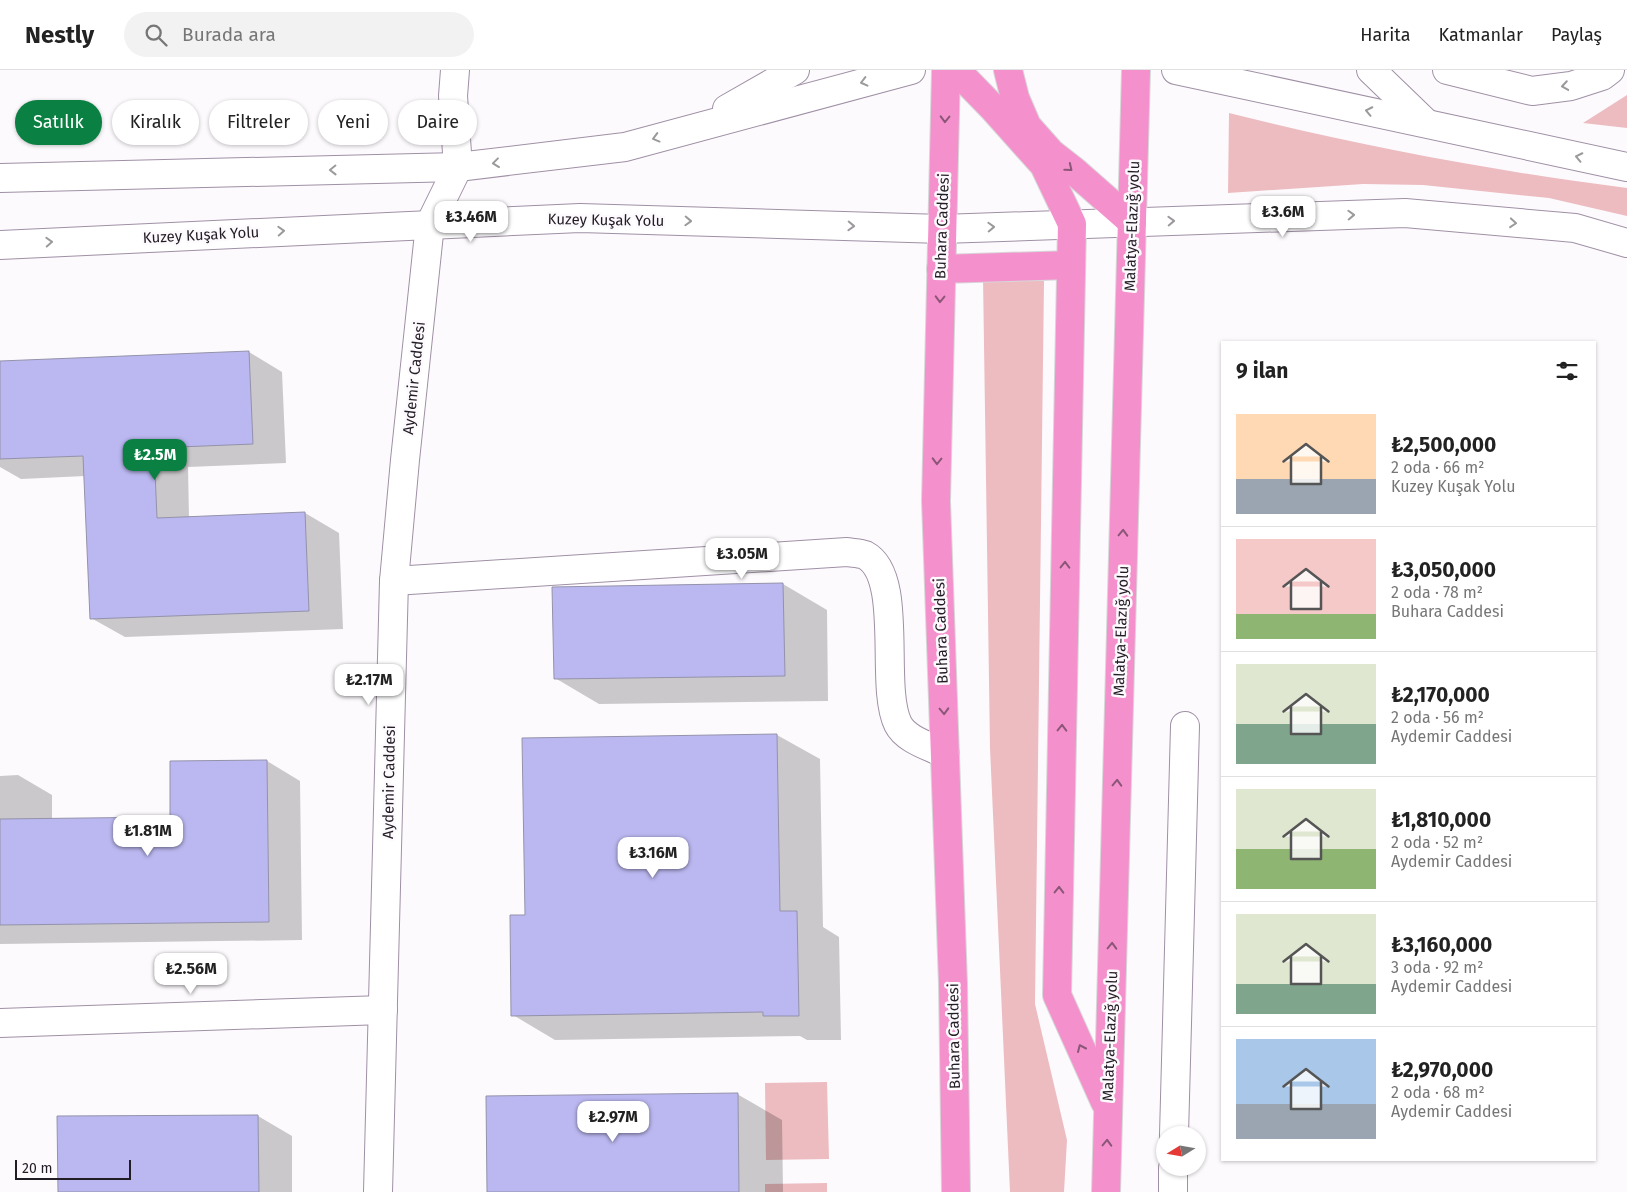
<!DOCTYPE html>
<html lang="tr">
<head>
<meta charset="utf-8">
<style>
  :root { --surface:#fff; --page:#f2f2f2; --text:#222; --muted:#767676; --line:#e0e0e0; --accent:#0b8043 }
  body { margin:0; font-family:"Fira Sans",sans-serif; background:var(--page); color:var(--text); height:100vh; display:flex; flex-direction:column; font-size:19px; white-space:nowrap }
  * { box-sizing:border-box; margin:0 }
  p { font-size:16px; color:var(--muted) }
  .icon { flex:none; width:28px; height:28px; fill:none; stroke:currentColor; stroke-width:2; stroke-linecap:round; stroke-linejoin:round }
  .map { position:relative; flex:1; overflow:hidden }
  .sheet { position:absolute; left:1221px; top:271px; width:375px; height:820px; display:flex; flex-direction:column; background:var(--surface); border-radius:0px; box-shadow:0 1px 4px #0004 }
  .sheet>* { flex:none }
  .hud { position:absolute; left:15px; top:30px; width:475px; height:45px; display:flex; gap:10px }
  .needle { width:32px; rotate:259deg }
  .fabs { position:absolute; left:1156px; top:1056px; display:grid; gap:10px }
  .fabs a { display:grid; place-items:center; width:50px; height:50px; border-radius:50%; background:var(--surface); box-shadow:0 1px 4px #0004; font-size:25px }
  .scale { position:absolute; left:15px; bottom:12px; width:116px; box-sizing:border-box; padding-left:5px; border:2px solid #221c24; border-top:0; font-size:14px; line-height:18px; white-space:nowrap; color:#221c24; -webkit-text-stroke:4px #fdfafe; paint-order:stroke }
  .price { position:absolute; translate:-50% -42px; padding:0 11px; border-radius:10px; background:#fff; color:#222; font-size:16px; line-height:32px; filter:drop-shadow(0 1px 2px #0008) }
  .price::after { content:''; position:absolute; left:50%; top:30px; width:15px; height:11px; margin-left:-8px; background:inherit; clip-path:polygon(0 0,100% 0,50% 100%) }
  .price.current { background:var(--accent); color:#fff }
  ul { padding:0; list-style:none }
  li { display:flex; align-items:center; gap:15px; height:125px; padding:0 15px }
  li+li { border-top:1px solid var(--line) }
  li span { display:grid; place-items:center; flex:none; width:140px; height:100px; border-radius:0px; color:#555 }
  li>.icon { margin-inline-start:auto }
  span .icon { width:60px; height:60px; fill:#fffc; stroke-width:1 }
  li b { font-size:21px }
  h2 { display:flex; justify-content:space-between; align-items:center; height:60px; padding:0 15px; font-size:21px }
  .chip { padding:0 18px; border-radius:22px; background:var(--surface); box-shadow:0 1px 4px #0004; font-size:18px; line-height:45px }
  .chip.current { background:var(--accent); color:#fff }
  header { display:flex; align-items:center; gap:30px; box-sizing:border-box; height:70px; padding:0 25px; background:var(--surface); border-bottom:1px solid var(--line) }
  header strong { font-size:24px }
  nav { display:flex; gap:28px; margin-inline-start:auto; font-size:18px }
  .search { width:350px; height:45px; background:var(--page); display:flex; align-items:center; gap:12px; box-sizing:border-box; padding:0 18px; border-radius:28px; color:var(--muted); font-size:19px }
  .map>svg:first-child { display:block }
  .green { fill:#ecbcc0 }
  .shadow { fill:#0003 }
  .building { fill:#bbb8f1; stroke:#9392aa }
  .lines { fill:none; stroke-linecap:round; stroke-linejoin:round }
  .street-casing { stroke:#9f90a5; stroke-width:30 }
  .secondary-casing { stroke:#9f90a5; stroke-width:30 }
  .highway-casing { stroke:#d7d6d8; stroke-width:30 }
  .street { stroke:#fff; stroke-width:28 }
  .secondary { stroke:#fff; stroke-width:28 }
  .highway { stroke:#f491cc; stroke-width:28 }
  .oneway { stroke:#9c999c }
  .oneway2 { stroke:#8b5678 }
  .labels { text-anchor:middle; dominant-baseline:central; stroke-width:5; stroke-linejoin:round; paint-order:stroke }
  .street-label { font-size:15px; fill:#221c24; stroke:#fdfafe }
</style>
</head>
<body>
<header>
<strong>Nestly</strong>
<div class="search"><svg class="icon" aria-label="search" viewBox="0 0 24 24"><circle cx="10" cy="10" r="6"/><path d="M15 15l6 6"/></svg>Burada ara</div>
<nav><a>Harita</a><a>Katmanlar</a><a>Paylaş</a></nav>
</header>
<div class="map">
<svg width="1627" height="1122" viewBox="0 0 1627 1122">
  <rect width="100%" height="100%" fill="#fdfafe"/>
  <!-- green -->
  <g class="green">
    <path d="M 1627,25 L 1627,58 L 1583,53 Z"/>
    <path d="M 1229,43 C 1360,76 1493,101 1627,118 L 1627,146 L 1549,128 L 1423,115 L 1363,114 L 1228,123 Z"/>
    <path d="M 983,207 L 1044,211 L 1035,934 L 1067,1070 L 1064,1122 L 1010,1122 L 990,678 Z"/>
    <path d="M 827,1012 L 829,1089 L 766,1090 L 765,1013 Z"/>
    <path d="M 827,1113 L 827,1122 L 765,1122 L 765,1114 Z"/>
  </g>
  <!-- shadow -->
  <g class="shadow">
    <path d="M 249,282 L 282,302 L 286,393 L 188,397 L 189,448 L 305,443 L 339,463 L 343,559 L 125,567 L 91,548 L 85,406 L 21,409 L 0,397 L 0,292 Z"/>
    <path d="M 783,514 L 827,540 L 828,631 L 599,634 L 555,608 Z"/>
    <path d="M 777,665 L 820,689 L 823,857 L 839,867 L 841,970 L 807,970 L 800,966 L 555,970 L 513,945 L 526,846 L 523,669 Z"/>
    <path d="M 267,691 L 300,711 L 302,870 L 0,874 L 0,706 L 18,705 L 52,725 L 52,750 L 172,748 Z"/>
    <path d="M 737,1024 L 782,1050 L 783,1122 L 489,1122 Z"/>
    <path d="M 258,1046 L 292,1066 L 292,1122 L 59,1122 L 58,1047 Z"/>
  </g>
  <!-- building -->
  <g class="building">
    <path d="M 249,281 L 253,374 L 154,378 L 157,448 L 305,442 L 309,541 L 90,549 L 83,386 L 0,389 L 0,291 Z"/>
    <path d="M 783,513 L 785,606 L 554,609 L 552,517 Z"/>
    <path d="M 777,664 L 780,841 L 797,841 L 799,946 L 763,946 L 763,942 L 511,946 L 510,845 L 525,845 L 522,668 Z"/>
    <path d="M 267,690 L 269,852 L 0,855 L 0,749 L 170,747 L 170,691 Z"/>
    <path d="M 738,1023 L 739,1122 L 487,1122 L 486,1026 Z"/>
    <path d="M 258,1045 L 259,1122 L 58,1122 L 57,1046 Z"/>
  </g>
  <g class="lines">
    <defs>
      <g id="street">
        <path d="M 394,511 L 847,482 C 852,483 860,483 865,485 C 905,506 879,616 898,654 C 906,670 930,676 945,684"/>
        <path d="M 0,953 L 383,940"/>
        <path d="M 1174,1065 L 1185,656"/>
        <path d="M 1173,1122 L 1173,1098"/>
      </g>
      <g id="secondary">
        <path d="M 1176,0 L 1627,97"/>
        <path d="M 1371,0 L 1426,53"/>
        <path d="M 1447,0 L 1532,21 L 1571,16 L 1602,6 L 1610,0"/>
        <path d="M 727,39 L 795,0"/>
        <path d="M 0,108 L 458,97 L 625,77 L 911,0"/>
        <path d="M 0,175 L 580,148 L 942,159 L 1405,143 L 1575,158 L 1627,173"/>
        <path d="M 378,1122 L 394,511 L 405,390 L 430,154 L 458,97 L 453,26 L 455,0"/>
      </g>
      <g id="highway">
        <path d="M 946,0 L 936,431 L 953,914 L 956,1122"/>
        <path d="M 956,0 L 993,38 L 1044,95 L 1072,154 L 1057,925 L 1105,1032"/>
        <path d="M 1008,0 L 1015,28 L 1027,56 L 1051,83 L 1074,101 L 1132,152"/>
        <path d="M 941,199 L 1071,195"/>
        <path d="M 1106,1122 L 1136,0"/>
      </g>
    </defs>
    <!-- street casing -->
    <use href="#street" class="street-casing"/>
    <!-- secondary casing -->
    <use href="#secondary" class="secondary-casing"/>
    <!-- highway casing -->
    <use href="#highway" class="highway-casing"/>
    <!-- street -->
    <use href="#street" class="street"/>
    <!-- secondary -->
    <use href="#secondary" class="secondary"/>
    <!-- highway -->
    <use href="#highway" class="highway"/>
  </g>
  <!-- one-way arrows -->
  <defs><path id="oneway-chevron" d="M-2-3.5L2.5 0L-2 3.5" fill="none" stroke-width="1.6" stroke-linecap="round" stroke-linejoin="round" transform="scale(1.25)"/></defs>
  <g class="oneway">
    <use href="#oneway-chevron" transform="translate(864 12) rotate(166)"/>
    <use href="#oneway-chevron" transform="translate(1565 16) rotate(171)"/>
    <use href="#oneway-chevron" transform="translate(1369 41) rotate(-168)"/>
    <use href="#oneway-chevron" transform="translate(656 68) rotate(165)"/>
    <use href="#oneway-chevron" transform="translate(1579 87) rotate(-168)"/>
    <use href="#oneway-chevron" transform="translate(496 93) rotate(173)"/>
    <use href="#oneway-chevron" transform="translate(333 100) rotate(179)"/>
    <use href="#oneway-chevron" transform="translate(1351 145) rotate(-2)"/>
    <use href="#oneway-chevron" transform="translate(688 151) rotate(2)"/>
    <use href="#oneway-chevron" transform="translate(1171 151) rotate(-2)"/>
    <use href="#oneway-chevron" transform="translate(1513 153) rotate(5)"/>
    <use href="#oneway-chevron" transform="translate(851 156) rotate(2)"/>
    <use href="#oneway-chevron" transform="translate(991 157) rotate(-2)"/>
    <use href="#oneway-chevron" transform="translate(281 161) rotate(-3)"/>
    <use href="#oneway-chevron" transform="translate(49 172) rotate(-3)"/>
  </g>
  <g class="oneway2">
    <use href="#oneway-chevron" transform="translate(945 49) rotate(91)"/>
    <use href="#oneway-chevron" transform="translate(1069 98) rotate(39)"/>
    <use href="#oneway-chevron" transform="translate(940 229) rotate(91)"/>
    <use href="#oneway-chevron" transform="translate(937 391) rotate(91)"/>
    <use href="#oneway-chevron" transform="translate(1123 463) rotate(-88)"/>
    <use href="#oneway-chevron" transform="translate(1065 495) rotate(-89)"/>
    <use href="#oneway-chevron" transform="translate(944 641) rotate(88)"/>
    <use href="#oneway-chevron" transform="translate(1062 658) rotate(-89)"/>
    <use href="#oneway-chevron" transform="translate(1117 713) rotate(-88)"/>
    <use href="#oneway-chevron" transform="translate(1059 820) rotate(-89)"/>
    <use href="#oneway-chevron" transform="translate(1112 876) rotate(-88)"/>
    <use href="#oneway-chevron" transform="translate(1081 978) rotate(-114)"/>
    <use href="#oneway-chevron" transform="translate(1107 1073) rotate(-88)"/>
  </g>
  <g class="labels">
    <!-- street labels -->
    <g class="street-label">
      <text transform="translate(606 150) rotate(1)">Kuzey Kuşak Yolu</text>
      <text transform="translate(942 156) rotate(-88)">Buhara Caddesi</text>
      <text transform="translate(1132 156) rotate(-88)">Malatya-Elazığ yolu</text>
      <text transform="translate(201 165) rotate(-3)">Kuzey Kuşak Yolu</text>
      <text transform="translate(414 308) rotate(-84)">Aydemir Caddesi</text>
      <text transform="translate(941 561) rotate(-92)">Buhara Caddesi</text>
      <text transform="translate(1121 561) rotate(-88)">Malatya-Elazığ yolu</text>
      <text transform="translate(389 712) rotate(-89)">Aydemir Caddesi</text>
      <text transform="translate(954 966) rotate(-91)">Buhara Caddesi</text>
      <text transform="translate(1110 966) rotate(-88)">Malatya-Elazığ yolu</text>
    </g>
  </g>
</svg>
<div class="fabs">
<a><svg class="needle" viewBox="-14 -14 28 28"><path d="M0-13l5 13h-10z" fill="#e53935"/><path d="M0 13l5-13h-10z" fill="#767676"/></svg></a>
</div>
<div class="scale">20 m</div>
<b class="price" style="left:1283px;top:168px">₺3.6M</b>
<b class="price" style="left:471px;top:173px">₺3.46M</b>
<b class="price current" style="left:155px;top:411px">₺2.5M</b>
<b class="price" style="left:742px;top:510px">₺3.05M</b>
<b class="price" style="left:369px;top:636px">₺2.17M</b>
<b class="price" style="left:148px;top:787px">₺1.81M</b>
<b class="price" style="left:653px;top:809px">₺3.16M</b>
<b class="price" style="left:191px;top:925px">₺2.56M</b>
<b class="price" style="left:613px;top:1073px">₺2.97M</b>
<div class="hud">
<a class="chip current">Satılık</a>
<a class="chip">Kiralık</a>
<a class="chip">Filtreler</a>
<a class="chip">Yeni</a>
<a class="chip">Daire</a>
</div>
<section class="sheet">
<h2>9 ilan<svg class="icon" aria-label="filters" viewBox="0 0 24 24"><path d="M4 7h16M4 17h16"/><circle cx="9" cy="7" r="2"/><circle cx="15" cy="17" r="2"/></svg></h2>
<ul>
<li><span style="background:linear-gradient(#ffd9b3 65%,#9aa5b1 0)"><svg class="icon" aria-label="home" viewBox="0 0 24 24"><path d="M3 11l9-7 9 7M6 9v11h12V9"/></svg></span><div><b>₺2,500,000</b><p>2 oda · 66 m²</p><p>Kuzey Kuşak Yolu</p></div></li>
<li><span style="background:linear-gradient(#f6c9c9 75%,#8fb573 0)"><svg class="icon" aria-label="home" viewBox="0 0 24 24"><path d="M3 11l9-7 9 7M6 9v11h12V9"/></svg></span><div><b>₺3,050,000</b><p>2 oda · 78 m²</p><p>Buhara Caddesi</p></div></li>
<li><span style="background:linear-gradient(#dfe7d0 60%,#7fa58c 0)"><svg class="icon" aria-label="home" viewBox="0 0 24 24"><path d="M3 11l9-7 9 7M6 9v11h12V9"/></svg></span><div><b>₺2,170,000</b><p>2 oda · 56 m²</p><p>Aydemir Caddesi</p></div></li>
<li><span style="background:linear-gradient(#dfe7d0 60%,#8fb573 0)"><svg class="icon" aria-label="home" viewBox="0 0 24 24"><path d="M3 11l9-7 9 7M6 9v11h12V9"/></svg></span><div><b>₺1,810,000</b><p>2 oda · 52 m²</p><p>Aydemir Caddesi</p></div></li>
<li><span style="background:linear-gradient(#dfe7d0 70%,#7fa58c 0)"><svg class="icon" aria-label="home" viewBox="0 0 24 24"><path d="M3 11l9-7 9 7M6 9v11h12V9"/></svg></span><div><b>₺3,160,000</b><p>3 oda · 92 m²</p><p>Aydemir Caddesi</p></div></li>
<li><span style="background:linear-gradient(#a9c7e8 65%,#9aa5b1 0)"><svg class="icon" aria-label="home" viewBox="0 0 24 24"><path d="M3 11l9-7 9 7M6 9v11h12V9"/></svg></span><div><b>₺2,970,000</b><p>2 oda · 68 m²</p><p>Aydemir Caddesi</p></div></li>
</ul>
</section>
</div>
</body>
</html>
